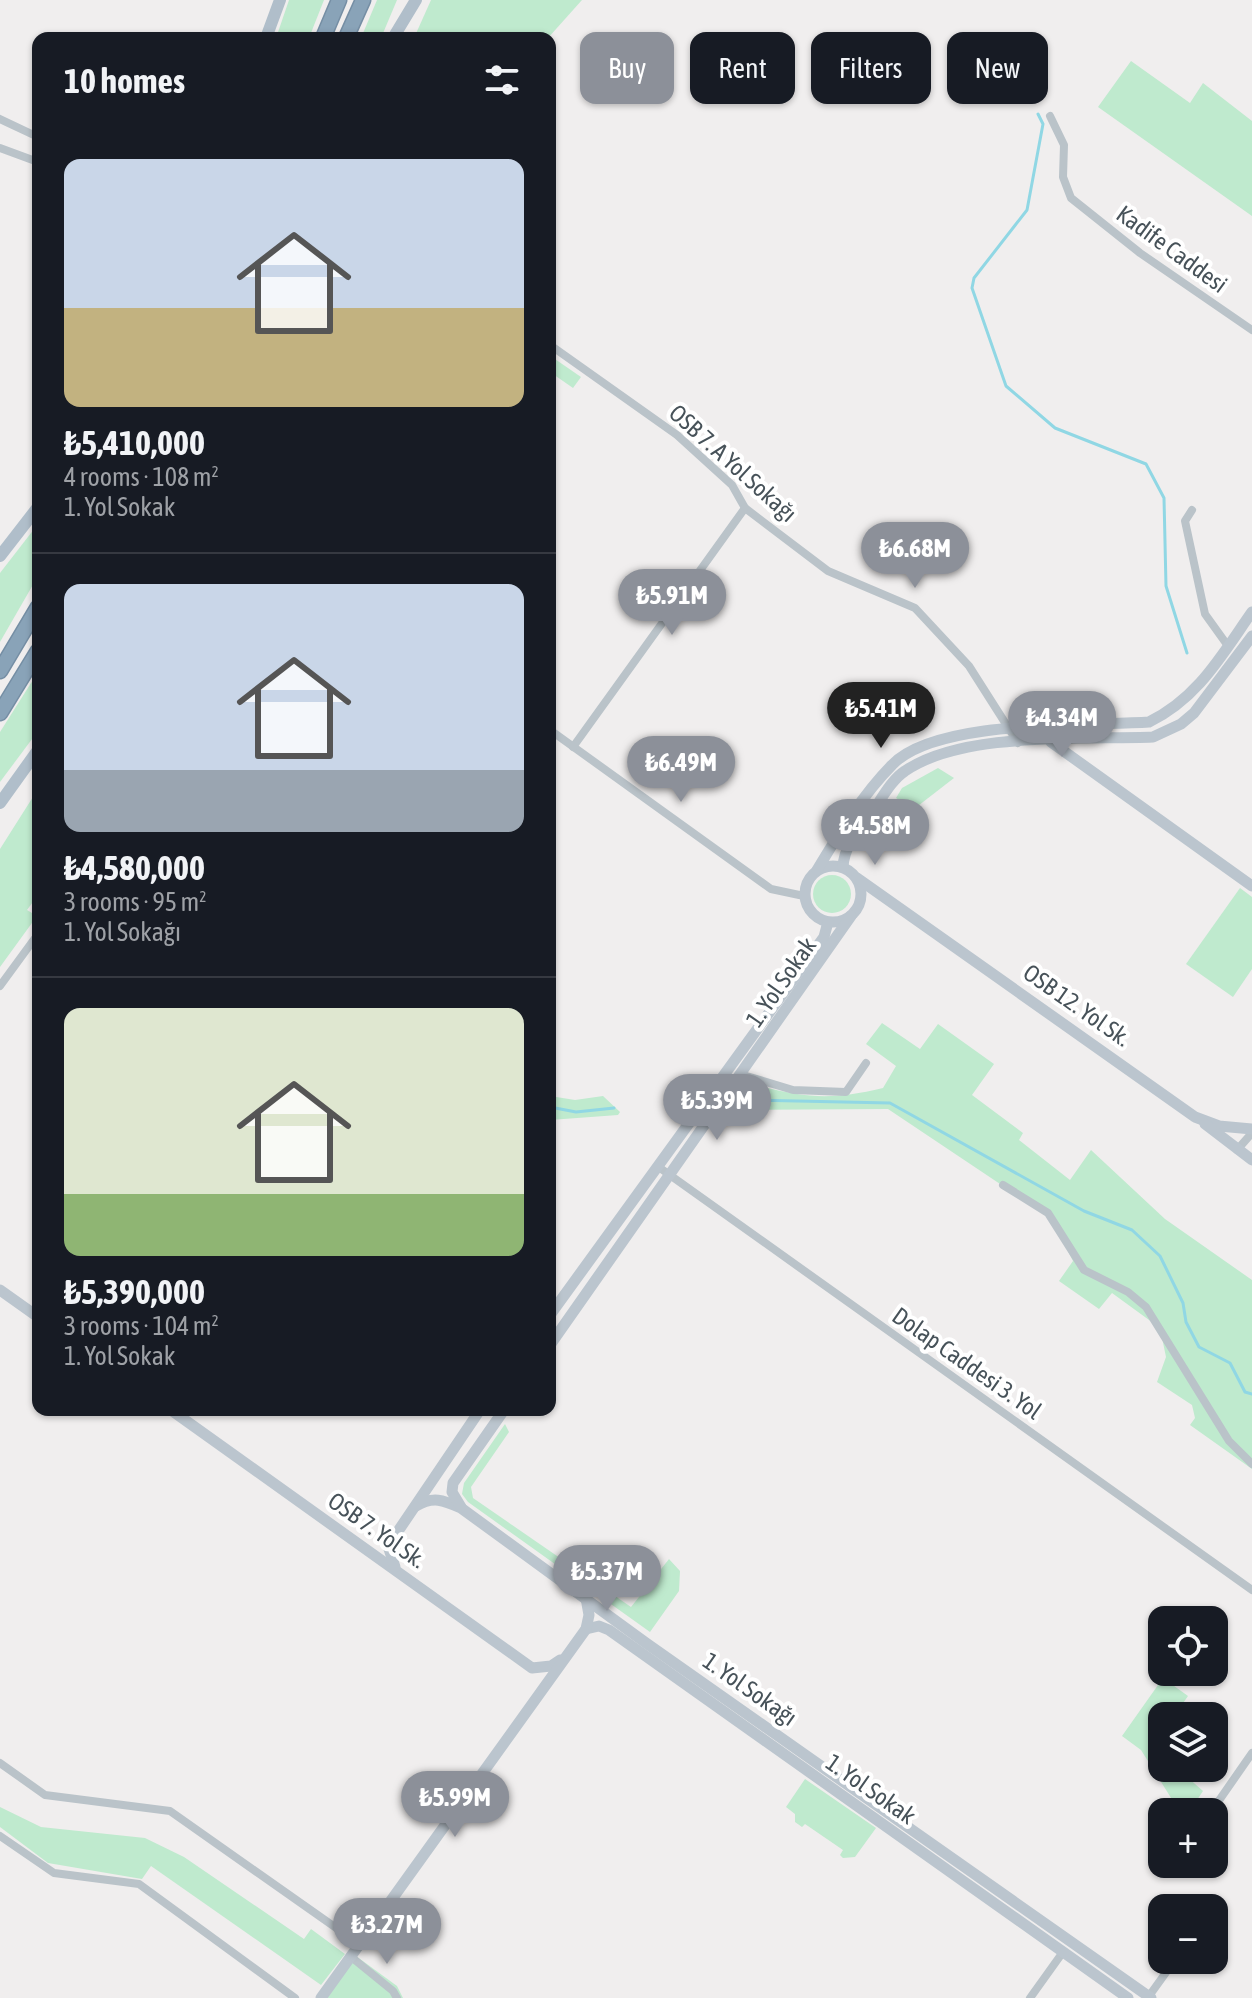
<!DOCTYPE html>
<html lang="en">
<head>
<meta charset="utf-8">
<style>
  :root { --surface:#171b24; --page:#20242c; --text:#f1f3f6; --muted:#9ea1a6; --line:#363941; --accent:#8c9099 }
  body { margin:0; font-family:"Asap Condensed",sans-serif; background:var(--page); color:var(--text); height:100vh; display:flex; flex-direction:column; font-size:30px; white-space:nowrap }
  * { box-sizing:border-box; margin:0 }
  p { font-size:26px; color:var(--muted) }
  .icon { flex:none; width:44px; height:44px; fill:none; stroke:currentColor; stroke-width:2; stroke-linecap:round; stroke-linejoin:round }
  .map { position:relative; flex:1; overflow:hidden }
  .side { position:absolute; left:32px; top:32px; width:524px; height:1384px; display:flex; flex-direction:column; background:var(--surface); border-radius:16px; box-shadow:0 2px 6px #0004 }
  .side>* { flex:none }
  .guide { position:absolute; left:580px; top:32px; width:552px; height:72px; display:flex; gap:16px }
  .fabs { position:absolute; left:1148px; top:1606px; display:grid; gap:16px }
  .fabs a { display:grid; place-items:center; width:80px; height:80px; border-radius:16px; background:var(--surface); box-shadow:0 2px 6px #0004; font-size:40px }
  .price { position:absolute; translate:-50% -68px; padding:0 18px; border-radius:28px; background:var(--accent); color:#fff; font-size:26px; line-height:52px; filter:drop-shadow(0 2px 4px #0008) }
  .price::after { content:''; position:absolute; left:50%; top:48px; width:24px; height:18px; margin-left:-12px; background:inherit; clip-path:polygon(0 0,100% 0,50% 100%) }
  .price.current { background:#222; color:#fff }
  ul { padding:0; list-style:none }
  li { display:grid; align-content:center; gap:16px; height:424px; padding:0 32px }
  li+li { border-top:2px solid var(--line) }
  li span { display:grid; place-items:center; height:248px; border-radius:16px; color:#555 }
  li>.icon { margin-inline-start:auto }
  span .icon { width:144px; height:144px; fill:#fffc; stroke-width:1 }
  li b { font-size:34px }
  h2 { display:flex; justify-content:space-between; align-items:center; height:96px; padding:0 32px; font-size:34px }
  .tag { padding:0 28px; border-radius:16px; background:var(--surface); box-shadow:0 2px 6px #0004; font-size:28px; line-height:72px }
  .tag.current { background:var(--accent); color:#fff }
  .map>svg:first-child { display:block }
  .green { fill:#bfeace }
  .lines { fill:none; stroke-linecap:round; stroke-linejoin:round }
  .stream { stroke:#90d7e4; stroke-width:3 }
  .highway-casing { stroke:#758ea4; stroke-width:17 }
  .street { stroke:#bac3c9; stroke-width:8 }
  .secondary { stroke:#bbc5ce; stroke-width:11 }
  .primary { stroke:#b0beca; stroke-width:12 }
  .highway { stroke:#89a3b8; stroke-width:14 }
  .labels { text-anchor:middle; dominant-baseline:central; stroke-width:8; stroke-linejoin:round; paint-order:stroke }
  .street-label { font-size:24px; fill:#475259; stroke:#fff }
</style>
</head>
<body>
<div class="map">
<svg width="1252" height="1998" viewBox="0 0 1252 1998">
  <rect width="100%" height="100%" fill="#f0eeee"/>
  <!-- green -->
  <g class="green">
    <path d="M 289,0 L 324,0 L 309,38 L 276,38 Z"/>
    <path d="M 377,0 L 397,0 L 381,38 L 361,38 Z"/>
    <path d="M 431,0 L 582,0 L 548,38 L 414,38 Z"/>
    <path d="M 1131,61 L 1190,103 L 1203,83 L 1252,121 L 1252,216 L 1098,107 Z"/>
    <path d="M 552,357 L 581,377 L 573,388 L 550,372 Z"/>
    <path d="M 38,524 L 38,576 L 0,642 L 0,573 Z"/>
    <path d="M 38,672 L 38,731 L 0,782 L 0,732 Z"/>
    <path d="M 938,768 L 954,778 L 914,809 L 896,798 L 902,788 Z"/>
    <path d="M 38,789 L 38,895 L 27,910 L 37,916 L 0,967 L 0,849 Z"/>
    <circle cx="832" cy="894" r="19"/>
    <path d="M 1240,888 L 1252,897 L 1252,969 L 1233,997 L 1186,964 Z"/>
    <path d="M 882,1023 L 920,1049 L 938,1024 L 994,1064 L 972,1095 L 1023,1133 L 1019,1140 L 1070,1180 L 1091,1150 L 1165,1219 L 1252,1280 L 1252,1469 L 1190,1425 L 1195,1418 L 1192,1405 L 1157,1382 L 1166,1357 L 1160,1328 L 1112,1293 L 1099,1309 L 1059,1281 L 1073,1261 L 1051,1218 L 888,1109 L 732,1110 L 749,1083 C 804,1098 828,1101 883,1088 L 896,1066 L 866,1044 Z"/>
    <path d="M 550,1096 L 575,1100 L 603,1096 L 620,1112 L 618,1115 L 550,1120 Z"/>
    <path d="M 505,1424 L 509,1432 L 471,1487 L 473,1498 L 631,1607 L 669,1559 L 680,1571 L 679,1591 L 650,1632 L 468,1502 L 462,1494 L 464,1483 Z"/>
    <path d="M 1163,1678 L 1188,1696 L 1174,1716 L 1162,1716 L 1162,1768 L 1177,1768 L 1203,1791 L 1189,1812 L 1169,1812 L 1173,1801 L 1141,1750 L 1122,1736 Z"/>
    <path d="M 805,1779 L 876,1828 L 855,1857 L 843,1858 L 840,1855 L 843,1850 L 805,1824 L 802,1827 L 795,1822 L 795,1814 L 786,1807 Z"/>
    <path d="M 0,1807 L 41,1827 L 145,1838 L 184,1857 L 304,1939 L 311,1929 L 345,1954 L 321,1985 L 151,1866 L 142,1879 L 48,1863 L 0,1827 Z"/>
    <path d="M 356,1956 L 397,1986 L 403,1998 L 327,1998 Z"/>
  </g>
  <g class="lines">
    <!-- stream -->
    <g class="stream">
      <path d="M 1038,114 L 1043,124 L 1027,210 L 974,278 L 972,288 L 1006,386 L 1055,428 L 1146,464 L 1164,498 L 1166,586 L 1187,653"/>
      <path d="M 749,1100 L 890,1103 L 1084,1211 L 1132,1230 L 1160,1256 L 1183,1303 L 1186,1322 L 1199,1347 L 1230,1363 L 1245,1392 L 1252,1394"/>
      <path d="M 550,1107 L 576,1112 L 614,1108"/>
    </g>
    <defs>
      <g id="highway">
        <path d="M 323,38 L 339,0"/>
        <path d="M 346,38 L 363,0"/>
        <path d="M 0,671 L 38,607"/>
        <path d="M 0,713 L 38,651"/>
      </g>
    </defs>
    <!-- highway casing -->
    <use href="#highway" class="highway-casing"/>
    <!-- street -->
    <g class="street">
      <path d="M 1050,116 L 1064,145 L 1063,177 L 1071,198 L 1140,253 L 1252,330"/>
      <path d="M 0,119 L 38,137"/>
      <path d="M 0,148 L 38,162"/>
      <path d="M 550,345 L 677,435 L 732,485 L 745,508 L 828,571 L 915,608 L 969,666 L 1018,743"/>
      <path d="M 1192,510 L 1185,521 L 1205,614 L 1228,646"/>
      <path d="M 550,730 L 771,889 L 804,896"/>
      <path d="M 573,747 L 745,508"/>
      <path d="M 0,986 L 38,934"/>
      <path d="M 743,1075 L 793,1090 L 846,1092 L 866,1063"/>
      <path d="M 1237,1150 L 1252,1133"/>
      <path d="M 660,1168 L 1252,1590"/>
      <path d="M 1003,1185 L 1048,1213 L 1084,1270 L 1128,1292 L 1146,1307 L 1229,1441 L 1252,1464"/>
      <path d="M 0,1763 L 45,1795 L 170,1811 L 359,1944"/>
      <path d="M 1211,1812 L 1252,1753"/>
      <path d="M 0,1836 L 54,1873 L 139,1884 L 295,1998"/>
      <path d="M 1211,1908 L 1212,1907"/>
      <path d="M 350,1956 L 393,1991 L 397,1998"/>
      <path d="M 1149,1996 L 1175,1960"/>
      <path d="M 1030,1998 L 1063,1952"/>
    </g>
    <!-- secondary -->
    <g class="secondary">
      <path d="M 1051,742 L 1252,886"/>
      <circle cx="833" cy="894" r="28"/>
      <path d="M 843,867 C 844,846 858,831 871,814 C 881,800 891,780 905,771 C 963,731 1082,740 1153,737 L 1181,724 L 1194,713 L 1252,636"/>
      <path d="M 817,870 C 838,835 863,794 892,765 C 935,719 1086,726 1149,722 C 1198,698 1221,656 1252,612"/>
      <path d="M 857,878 L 1195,1117 L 1219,1126 L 1252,1129"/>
      <path d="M 1205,1124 L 1252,1160"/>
      <path d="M 0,1290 L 38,1317"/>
      <path d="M 550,1315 L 824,937 L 828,922"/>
      <path d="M 550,1345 L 851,916"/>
      <path d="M 171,1410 L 532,1668 L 551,1666 L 560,1660"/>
      <path d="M 416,1506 C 433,1496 443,1500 461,1508 L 646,1643 L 1151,1998"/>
      <path d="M 461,1507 L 452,1492 L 453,1483 L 504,1410"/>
      <path d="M 395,1567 L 388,1546 L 480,1410"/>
      <path d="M 586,1629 L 599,1626 L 609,1630 L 1128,1998"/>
      <path d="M 321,1998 L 586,1629 L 589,1615 L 586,1598"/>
    </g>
    <!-- primary -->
    <g class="primary">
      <path d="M 266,38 L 280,0"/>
      <path d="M 393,38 L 416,0"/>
      <path d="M 0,556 L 38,507"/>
      <path d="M 0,803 L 38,750"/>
    </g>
    <!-- highway -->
    <use href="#highway" class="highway"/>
  </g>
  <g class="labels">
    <!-- street labels -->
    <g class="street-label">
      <text transform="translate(1172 249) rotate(36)">Kadife Caddesi</text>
      <text transform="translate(733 463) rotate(42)">OSB 7. A Yol Sokağı</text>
      <text transform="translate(781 982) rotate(-55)">1. Yol Sokak</text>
      <text transform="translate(1077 1005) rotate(35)">OSB 12. Yol Sk.</text>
      <text transform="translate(967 1363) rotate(35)">Dolap Caddesi 3. Yol</text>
      <text transform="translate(377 1530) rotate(35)">OSB 7. Yol Sk.</text>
      <text transform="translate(750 1689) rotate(35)">1. Yol Sokağı</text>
      <text transform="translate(871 1789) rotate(35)">1. Yol Sokak</text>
    </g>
  </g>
</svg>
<div class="fabs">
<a><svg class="icon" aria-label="locate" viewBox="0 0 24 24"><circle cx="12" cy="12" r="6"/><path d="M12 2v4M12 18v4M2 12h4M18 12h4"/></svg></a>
<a><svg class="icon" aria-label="layers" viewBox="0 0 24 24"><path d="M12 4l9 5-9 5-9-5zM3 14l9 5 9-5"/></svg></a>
<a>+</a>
<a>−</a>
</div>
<b class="price" style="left:915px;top:590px">₺6.68M</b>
<b class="price" style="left:672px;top:637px">₺5.91M</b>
<b class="price current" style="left:881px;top:750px">₺5.41M</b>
<b class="price" style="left:1062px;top:759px">₺4.34M</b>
<b class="price" style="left:681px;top:804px">₺6.49M</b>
<b class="price" style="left:875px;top:867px">₺4.58M</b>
<b class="price" style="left:717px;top:1142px">₺5.39M</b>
<b class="price" style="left:607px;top:1613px">₺5.37M</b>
<b class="price" style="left:455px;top:1839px">₺5.99M</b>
<b class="price" style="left:387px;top:1966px">₺3.27M</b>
<div class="guide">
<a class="tag current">Buy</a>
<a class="tag">Rent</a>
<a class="tag">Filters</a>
<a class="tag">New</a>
</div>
<section class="side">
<h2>10 homes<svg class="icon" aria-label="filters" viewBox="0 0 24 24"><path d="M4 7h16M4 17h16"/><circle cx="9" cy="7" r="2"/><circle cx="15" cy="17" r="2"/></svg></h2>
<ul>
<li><span style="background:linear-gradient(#c9d6e8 60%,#c2b280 0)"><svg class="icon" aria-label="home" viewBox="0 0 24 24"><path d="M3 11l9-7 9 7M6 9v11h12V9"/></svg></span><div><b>₺5,410,000</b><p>4 rooms · 108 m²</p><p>1. Yol Sokak</p></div></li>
<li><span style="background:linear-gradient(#c9d6e8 75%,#9aa5b1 0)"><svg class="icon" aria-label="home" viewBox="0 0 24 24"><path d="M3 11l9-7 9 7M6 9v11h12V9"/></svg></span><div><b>₺4,580,000</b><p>3 rooms · 95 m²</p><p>1. Yol Sokağı</p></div></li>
<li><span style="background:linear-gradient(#dfe7d0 75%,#8fb573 0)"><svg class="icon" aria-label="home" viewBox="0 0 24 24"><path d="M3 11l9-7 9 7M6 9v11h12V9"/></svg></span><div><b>₺5,390,000</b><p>3 rooms · 104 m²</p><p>1. Yol Sokak</p></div></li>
</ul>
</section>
</div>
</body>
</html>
